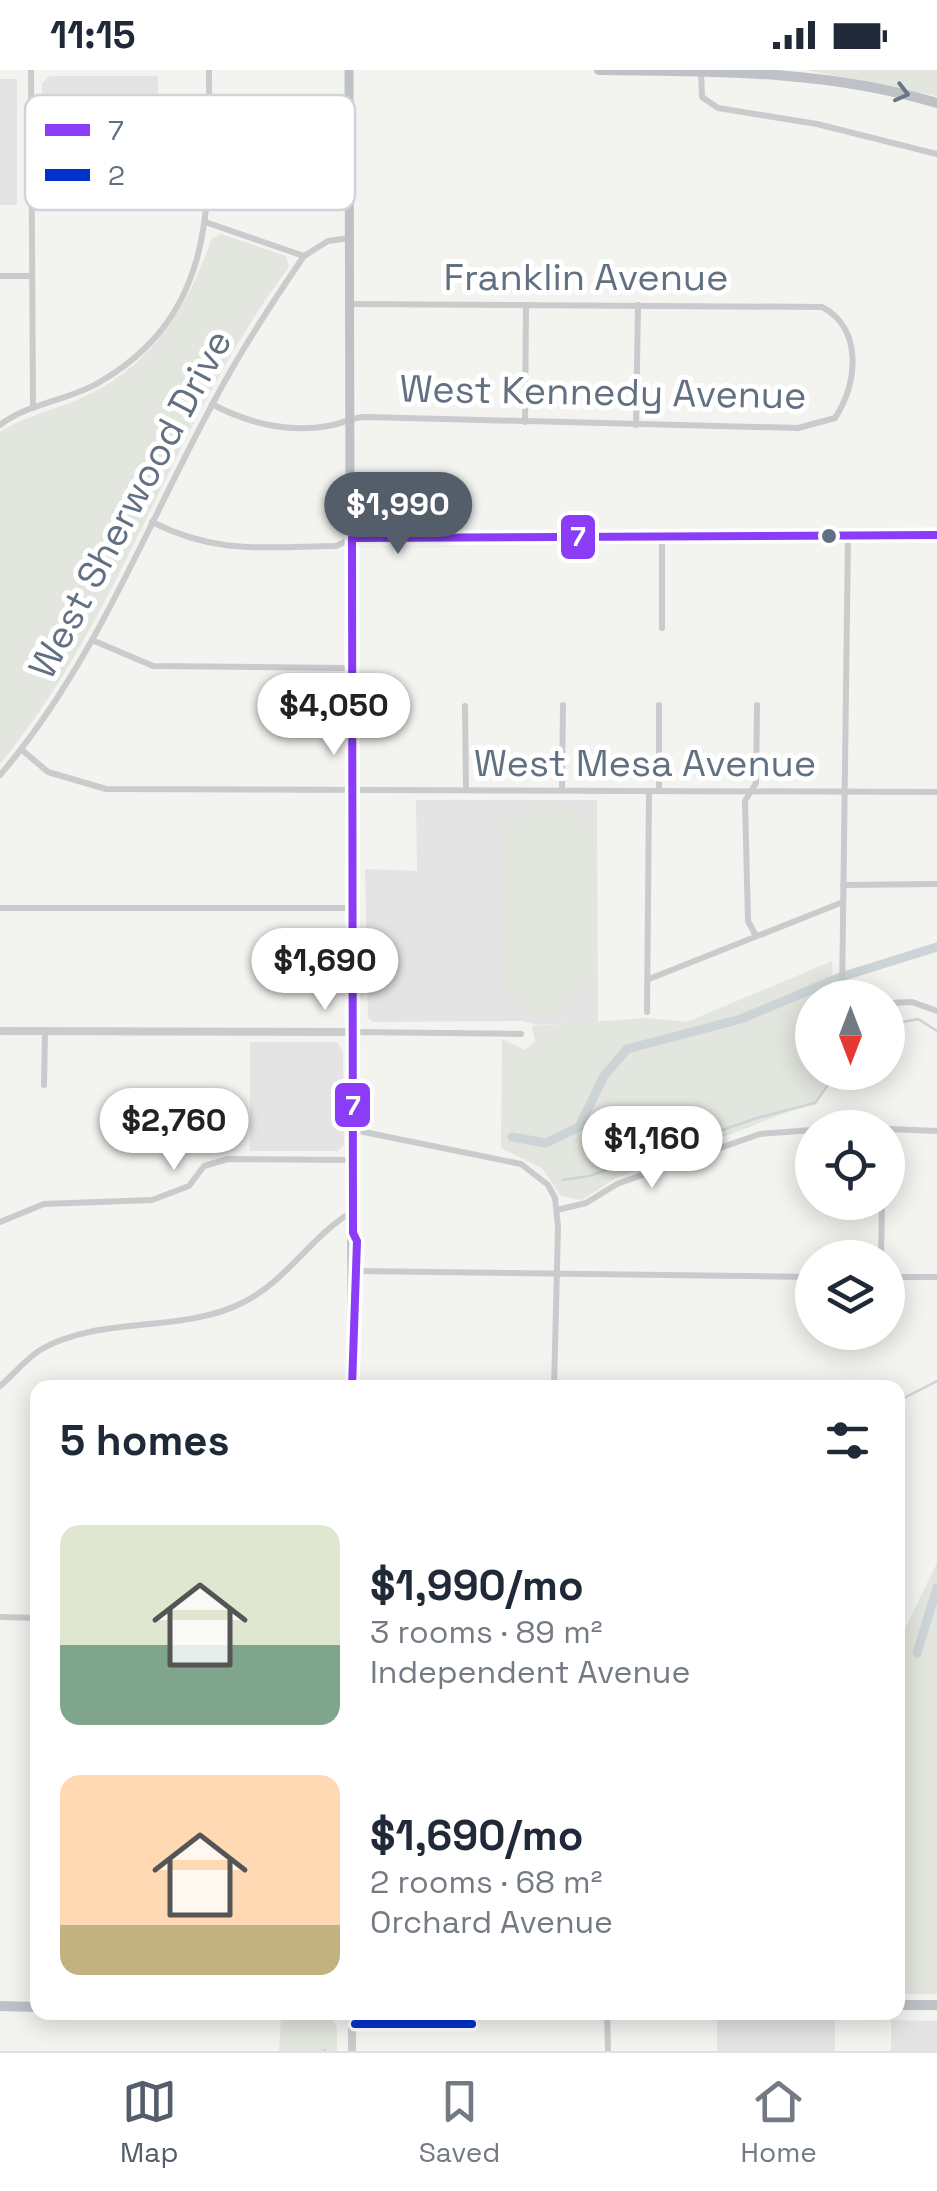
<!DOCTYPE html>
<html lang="en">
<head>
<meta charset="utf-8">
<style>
  :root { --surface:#fff; --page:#f2f2f3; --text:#1f2937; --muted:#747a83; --line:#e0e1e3; --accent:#545e6a }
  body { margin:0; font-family:"Space Grotesk",sans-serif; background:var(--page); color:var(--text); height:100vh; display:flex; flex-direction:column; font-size:38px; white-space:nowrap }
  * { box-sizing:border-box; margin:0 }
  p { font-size:32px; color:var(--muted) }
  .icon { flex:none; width:55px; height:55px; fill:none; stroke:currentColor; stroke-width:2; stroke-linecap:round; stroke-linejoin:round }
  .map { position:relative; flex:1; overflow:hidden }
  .sheet { position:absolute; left:30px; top:1310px; width:875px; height:640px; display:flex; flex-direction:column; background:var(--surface); border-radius:20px; box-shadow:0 5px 25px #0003 }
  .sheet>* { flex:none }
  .needle { width:65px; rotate:180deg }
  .controls { position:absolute; left:795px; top:910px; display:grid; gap:20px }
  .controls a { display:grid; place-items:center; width:110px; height:110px; border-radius:50%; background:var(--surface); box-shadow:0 5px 25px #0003; font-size:50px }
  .price { position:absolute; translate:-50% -85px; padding:0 22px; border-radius:35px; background:#fff; color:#222; font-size:32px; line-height:65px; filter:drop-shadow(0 2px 5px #0008) }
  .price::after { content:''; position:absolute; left:50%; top:60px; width:30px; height:22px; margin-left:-15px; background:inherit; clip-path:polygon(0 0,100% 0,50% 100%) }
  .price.active { background:var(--accent); color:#fff }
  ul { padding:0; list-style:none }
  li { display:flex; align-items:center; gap:30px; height:250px; padding:0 30px }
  li span { display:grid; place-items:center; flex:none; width:280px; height:200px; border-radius:20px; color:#555 }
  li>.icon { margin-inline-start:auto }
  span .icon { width:120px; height:120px; fill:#fffc; stroke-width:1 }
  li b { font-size:42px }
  h2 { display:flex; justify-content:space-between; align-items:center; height:120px; padding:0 30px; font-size:42px }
  .status { display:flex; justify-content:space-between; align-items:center; height:70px; padding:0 50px; background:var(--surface); direction:ltr }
  .status svg { height:28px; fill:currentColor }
  .tab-bar { display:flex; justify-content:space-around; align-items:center; height:140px; border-top:2px solid var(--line); background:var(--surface); font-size:28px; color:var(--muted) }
  .tab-bar a { display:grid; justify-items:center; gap:5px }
  .tab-bar .active { color:var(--accent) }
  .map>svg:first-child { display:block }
  .built { fill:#e3e4e3 }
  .green { fill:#e2e6de }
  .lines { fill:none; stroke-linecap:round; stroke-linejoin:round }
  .stream { stroke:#ccd4d7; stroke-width:2.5 }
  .canal { stroke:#ccd4d7; stroke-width:9 }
  .minor { stroke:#cacbcc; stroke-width:6 }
  .tertiary { stroke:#cacbcc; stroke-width:8 }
  .secondary { stroke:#bec2c7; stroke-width:9 }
  .primary { stroke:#bec2c7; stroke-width:10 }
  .bus-1-casing { stroke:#fff; stroke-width:15 }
  .bus-2-casing { stroke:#fff; stroke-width:15 }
  .bus-1 { stroke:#8b3cf7; stroke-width:8 }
  .bus-2 { stroke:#03c; stroke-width:8 }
  .oneway { stroke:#677585 }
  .bus-dot { fill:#627182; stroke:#fff; stroke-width:4 }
  .labels { text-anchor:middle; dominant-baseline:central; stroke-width:10; stroke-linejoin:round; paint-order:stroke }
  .street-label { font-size:38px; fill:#627182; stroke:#fff }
  .key { fill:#fff; stroke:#d0d4da; stroke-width:2.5 }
  .key-label { font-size:28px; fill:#627182 }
  .line-badge { stroke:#fff; stroke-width:4 }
  .badge-label { font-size:28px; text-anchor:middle; font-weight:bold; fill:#fff }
</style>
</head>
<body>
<div class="status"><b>11:15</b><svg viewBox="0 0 49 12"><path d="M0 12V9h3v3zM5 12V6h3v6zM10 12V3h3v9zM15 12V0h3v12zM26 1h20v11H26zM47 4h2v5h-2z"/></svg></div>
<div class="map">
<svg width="937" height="1981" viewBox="0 0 937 1981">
  <rect width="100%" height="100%" fill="#f3f3f0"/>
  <!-- built -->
  <g class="built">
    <path d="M 50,6 L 158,6 L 158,136 L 42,136 L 42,13 Z"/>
    <rect x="0" y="9" width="17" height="126"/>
    <path d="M 416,730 L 597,730 L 598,952 L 536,955 L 523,951 L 373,952 L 368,948 L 365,799 L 417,801 Z"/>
    <path d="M 250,972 L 337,972 L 343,981 L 344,1075 L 338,1081 L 250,1081 Z"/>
    <rect x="717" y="1948" width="118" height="33"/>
    <path d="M 891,1950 L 937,1951 L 937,1981 L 891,1981 Z"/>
  </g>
  <!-- green -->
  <g class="green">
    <path d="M 806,0 L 937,0 L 937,26 Z"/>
    <path d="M 221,164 L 286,186 L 289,197 C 173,350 123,545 0,694 L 0,362 C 25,346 52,341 79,329 C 151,298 187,239 212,168 Z"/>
    <path d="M 549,731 L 581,744 L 594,765 L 594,896 C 585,960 512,962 500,898 L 504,753 L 530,735 Z"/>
    <path d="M 832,891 L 833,927 L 812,928 L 812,1002 L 833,1003 L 814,1032 L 616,1108 L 582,1130 L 561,1126 L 542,1098 L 501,1078 L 502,969 L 525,980 L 535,972 L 532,956 L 646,948 L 687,952 Z"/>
    <path d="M 937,1493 L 937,1924 L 898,1924 L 898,1573 Z"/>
    <path d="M 281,1949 L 332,1950 L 337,1957 L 337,1981 L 279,1981 Z"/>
  </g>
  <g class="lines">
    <!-- stream -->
    <g class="stream">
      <path d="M 888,955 L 918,949 L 937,961"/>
      <path d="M 562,1110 L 589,1106 L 757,1048 L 815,1033 L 837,1002"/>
      <path d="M 898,1331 L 937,1311"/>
      <path d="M 324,1981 L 325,1980"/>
    </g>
    <!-- canal -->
    <g class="canal">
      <path d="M 512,1067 L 546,1073 L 579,1057 L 604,1006 L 627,979 L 741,949 L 841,907 L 937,877"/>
      <path d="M 917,1583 L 937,1518"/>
    </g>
    <!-- minor -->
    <g class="minor">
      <path d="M 31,0 L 33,338"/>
      <path d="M 701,2 L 702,27 L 718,38 L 817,54 L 937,84"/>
      <path d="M 208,153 L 304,186 L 328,171 L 350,168"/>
      <path d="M 0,206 L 31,206"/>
      <path d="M 212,334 C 247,353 288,363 328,356 C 342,354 351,347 366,347 L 798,358 L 835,348 C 858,314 863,258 822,237 L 350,234"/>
      <path d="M 525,352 L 526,235"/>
      <path d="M 0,355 C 28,333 67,331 98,313 C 222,243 209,122 209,0"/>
      <path d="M 636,355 L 638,235"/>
      <path d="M 152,452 C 217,485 265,477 336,476 L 351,469"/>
      <path d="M 662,558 L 662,469"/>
      <path d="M 92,570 L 153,596 L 351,598"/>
      <path d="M 465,636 L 466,720"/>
      <path d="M 22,680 L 48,702 L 106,719 L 937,722"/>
      <path d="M 0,705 C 93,597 145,459 212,335 C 239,283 271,234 304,186"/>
      <path d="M 562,720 L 563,635"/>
      <path d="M 659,721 L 659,635"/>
      <path d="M 843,815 L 937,814"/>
      <path d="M 0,838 L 353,838"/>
      <path d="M 756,866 L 748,851 L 745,731 L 756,713 L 757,635"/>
      <path d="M 649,909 L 843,832"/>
      <path d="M 842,928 L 848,466"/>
      <path d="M 888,933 L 912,932 L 937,941"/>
      <path d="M 647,942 L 649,721"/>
      <path d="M 354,962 L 521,964"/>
      <path d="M 44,1015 L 45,961"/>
      <path d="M 888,1059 L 937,1061"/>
      <path d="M 354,1060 L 521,1094 L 548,1115 L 555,1128 L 558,1157 L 554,1318"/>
      <path d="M 557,1140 L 586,1133 L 617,1114 L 760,1064 L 812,1060"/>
      <path d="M 0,1152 L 44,1134 L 152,1130 L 189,1116 L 204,1096 L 228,1089 L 353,1090"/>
      <path d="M 881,1188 L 882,1132"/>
      <path d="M 357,1201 L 812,1207"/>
      <path d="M 888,1207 L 937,1207"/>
      <path d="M 0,1316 C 13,1305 26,1289 40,1280 C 99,1245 180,1264 242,1233 C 287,1211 311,1166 353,1141"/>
      <path d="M 0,1547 L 38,1548"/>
      <path d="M 607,1942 L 608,1981"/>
    </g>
    <!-- tertiary -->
    <g class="tertiary">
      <path d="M 352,468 L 937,465"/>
      <path d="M 0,961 L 354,962"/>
      <path d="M 352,1981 L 352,1942"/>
    </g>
    <!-- secondary -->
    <g class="secondary">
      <path d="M 349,0 L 352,1318"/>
      <path d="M 352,1243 L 357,1171 L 353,1163"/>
    </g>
    <!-- primary -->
    <g class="primary">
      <path d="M 599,0 C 714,1 827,0 937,33"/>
      <path d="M 898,1935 L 937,1935"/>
      <path d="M 0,1936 L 38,1937"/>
      <path d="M 355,1942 L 472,1942"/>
    </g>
    <defs>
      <path id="bus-1" d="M 352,1318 L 357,1171 L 353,1163 L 352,468 L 937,465"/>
      <path id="bus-2" d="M 355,1954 L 472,1954"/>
    </defs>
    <!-- bus-1 casing -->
    <use href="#bus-1" class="bus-1-casing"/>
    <!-- bus-2 casing -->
    <use href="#bus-2" class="bus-2-casing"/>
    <!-- bus-1 -->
    <use href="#bus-1" class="bus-1"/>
    <!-- bus-2 -->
    <use href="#bus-2" class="bus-2"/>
  </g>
  <!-- one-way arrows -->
  <defs><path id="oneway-chevron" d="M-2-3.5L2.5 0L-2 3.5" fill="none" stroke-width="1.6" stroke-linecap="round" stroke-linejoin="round" transform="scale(2.5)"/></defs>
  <use class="oneway" href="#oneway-chevron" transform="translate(902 23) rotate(14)"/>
  <!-- markers -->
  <circle class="bus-dot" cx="829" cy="466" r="9"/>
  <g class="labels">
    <!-- street labels -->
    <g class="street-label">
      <text x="586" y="207">Franklin Avenue</text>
      <text transform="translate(603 322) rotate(1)">West Kennedy Avenue</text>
      <text transform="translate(130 434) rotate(-62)">West Sherwood Drive</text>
      <text x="645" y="693">West Mesa Avenue</text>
    </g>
  </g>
  <!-- legend -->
  <rect x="25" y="25" width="330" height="115" rx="15" class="key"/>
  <rect x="45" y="54" width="45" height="12" fill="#8b3cf7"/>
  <rect x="45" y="99" width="45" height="12" fill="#03c"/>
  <g class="key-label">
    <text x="108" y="70">7</text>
    <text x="108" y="115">2</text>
  </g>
  <g class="line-badge">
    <rect x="559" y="443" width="38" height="48" rx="10" fill="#8b3cf7"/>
    <rect x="333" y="1011" width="39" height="48" rx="10" fill="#8b3cf7"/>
  </g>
  <g class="badge-label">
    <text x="578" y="476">7</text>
    <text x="353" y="1045">7</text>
  </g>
</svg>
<div class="controls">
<a><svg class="needle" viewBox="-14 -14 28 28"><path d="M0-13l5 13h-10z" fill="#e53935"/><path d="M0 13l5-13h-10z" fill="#747a83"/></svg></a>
<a><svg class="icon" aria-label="locate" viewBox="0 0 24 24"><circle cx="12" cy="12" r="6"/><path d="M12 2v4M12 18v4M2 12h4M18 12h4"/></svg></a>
<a><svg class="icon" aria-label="layers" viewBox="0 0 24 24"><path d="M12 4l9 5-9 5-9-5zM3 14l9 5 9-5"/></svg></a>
</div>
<b class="price active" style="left:398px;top:487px">$1,990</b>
<b class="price" style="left:334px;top:688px">$4,050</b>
<b class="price" style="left:325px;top:943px">$1,690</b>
<b class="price" style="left:174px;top:1103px">$2,760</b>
<b class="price" style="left:652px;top:1121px">$1,160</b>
<section class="sheet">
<h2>5 homes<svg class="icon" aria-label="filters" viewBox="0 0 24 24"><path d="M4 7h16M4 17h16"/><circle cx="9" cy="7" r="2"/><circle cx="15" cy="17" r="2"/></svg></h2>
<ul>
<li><span style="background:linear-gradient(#dfe7d0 60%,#7fa58c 0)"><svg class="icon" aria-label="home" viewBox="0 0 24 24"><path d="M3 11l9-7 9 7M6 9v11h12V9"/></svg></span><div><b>$1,990/mo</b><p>3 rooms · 89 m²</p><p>Independent Avenue</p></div></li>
<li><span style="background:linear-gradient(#ffd9b3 75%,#c2b280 0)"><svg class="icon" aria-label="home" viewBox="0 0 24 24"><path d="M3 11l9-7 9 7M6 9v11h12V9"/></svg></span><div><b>$1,690/mo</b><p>2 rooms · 68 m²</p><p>Orchard Avenue</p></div></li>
</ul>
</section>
</div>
<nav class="tab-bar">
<a class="active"><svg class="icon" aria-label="map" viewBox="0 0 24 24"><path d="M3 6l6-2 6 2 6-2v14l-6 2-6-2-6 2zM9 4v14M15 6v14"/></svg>Map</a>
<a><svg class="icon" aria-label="saved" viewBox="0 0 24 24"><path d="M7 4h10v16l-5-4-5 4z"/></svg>Saved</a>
<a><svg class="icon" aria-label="home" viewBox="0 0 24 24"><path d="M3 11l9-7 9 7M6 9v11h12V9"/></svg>Home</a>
</nav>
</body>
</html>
